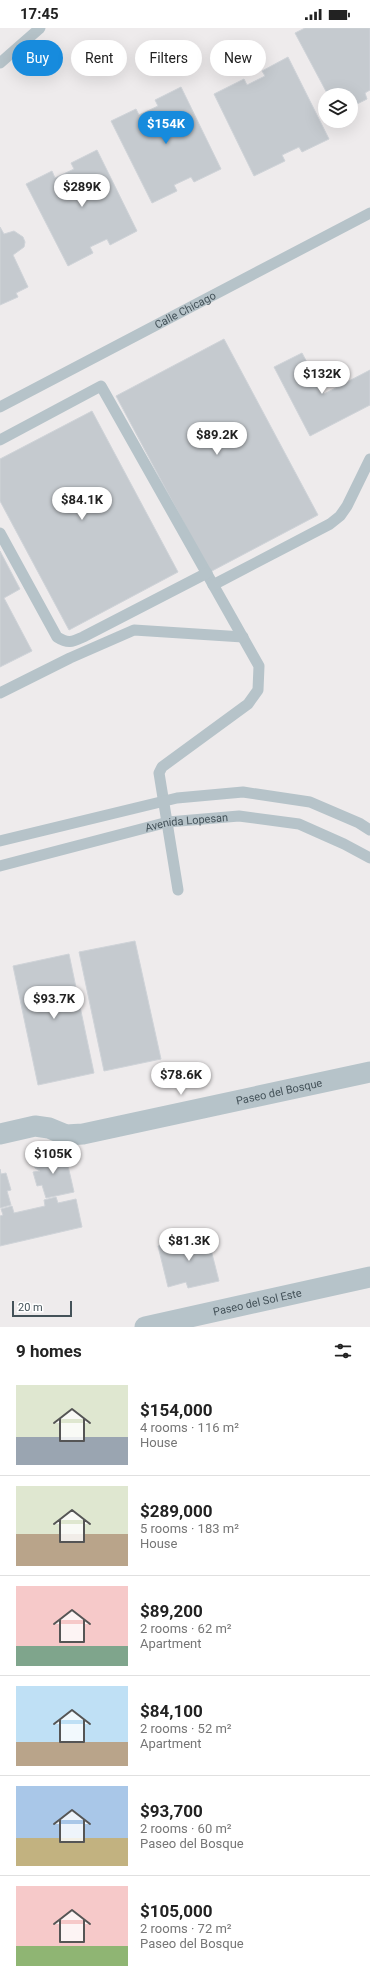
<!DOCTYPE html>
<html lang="en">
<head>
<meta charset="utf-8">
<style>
  :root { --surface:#fff; --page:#f2f2f2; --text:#222; --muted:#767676; --line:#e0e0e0; --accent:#178bdd }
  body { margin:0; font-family:Roboto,sans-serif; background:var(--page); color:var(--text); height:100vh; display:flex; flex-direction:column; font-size:15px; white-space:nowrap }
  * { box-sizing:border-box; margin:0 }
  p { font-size:13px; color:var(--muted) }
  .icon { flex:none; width:22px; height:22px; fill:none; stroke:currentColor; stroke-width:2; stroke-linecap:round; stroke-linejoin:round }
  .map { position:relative; height:1299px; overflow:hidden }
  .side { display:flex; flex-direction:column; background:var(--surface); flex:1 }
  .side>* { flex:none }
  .banner { position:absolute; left:12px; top:12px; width:346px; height:36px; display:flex; gap:8px }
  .fabs { position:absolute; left:318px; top:60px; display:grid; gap:8px }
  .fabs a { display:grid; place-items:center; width:40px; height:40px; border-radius:50%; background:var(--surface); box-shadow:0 4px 16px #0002; font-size:20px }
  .scale { position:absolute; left:12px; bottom:10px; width:60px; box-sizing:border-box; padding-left:4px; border:2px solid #445259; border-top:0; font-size:11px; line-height:14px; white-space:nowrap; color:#445259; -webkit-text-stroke:3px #fff; paint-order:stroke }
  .price { position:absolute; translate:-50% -34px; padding:0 9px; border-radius:14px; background:#fff; color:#222; font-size:13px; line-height:26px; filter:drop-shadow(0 1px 2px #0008) }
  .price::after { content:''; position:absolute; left:50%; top:24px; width:12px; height:9px; margin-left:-6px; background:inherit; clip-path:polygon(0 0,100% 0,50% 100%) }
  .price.on { background:var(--accent); color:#fff }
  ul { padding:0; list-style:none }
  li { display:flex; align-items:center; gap:12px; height:100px; padding:0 16px }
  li+li { border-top:1px solid var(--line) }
  li span { display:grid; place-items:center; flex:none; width:112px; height:80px; border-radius:0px; color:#555 }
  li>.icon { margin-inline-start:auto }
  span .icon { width:48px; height:48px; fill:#fffc; stroke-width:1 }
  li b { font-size:17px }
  h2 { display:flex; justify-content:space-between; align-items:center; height:48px; padding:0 16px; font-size:17px }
  .pill { padding:0 14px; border-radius:18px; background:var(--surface); box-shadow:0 4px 16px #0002; font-size:14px; line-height:36px }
  .pill.on { background:var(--accent); color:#fff }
  .status { display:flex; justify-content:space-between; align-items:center; height:28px; padding:0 20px; background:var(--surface); direction:ltr }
  .status svg { height:11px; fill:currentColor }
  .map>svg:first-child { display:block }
  .building { fill:#c5cacf; stroke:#cfd3d8 }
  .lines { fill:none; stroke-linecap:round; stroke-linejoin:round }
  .lane { stroke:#b6c3c9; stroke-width:11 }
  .street { stroke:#b6c3c9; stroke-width:21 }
  .labels { text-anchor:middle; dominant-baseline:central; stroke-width:3; stroke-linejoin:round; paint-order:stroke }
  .street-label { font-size:11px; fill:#445259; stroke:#fff }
</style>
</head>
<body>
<div class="status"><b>17:45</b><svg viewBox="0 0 49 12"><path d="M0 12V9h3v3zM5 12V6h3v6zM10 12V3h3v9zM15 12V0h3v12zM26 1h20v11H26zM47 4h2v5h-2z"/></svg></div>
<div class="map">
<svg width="370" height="1299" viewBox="0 0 370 1299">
  <rect width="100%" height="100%" fill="#eeebec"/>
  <!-- building -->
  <g class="building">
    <path d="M 305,0 L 370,0 L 370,62 L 365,65 L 367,71 L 351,79 L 351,67 L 328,67 L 295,5 Z"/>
    <path d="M 288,29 L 329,111 L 302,124 L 299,119 L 282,127 L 285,133 L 254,148 L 214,66 L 244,51 L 247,57 L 265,48 L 262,43 Z"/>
    <path d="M 181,59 L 221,141 L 194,154 L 191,149 L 174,157 L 177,163 L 152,175 L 111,93 L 136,81 L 139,87 L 158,78 L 155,72 Z"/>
    <path d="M 97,122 L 137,203 L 110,217 L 107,211 L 90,219 L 93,225 L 68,238 L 26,156 L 52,143 L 55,150 L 74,141 L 71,135 Z"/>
    <path d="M 0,199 L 4,206 L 14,203 L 23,209 L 25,214 L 24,219 L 13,227 L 28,259 L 16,265 L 18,269 L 0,277 Z"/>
    <path d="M 224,311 L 318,487 L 210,544 L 116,368 Z"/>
    <path d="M 302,325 L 324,366 L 370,342 L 370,377 L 310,408 L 274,339 Z"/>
    <path d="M 92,383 L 178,544 L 69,602 L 0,473 L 0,431 Z"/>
    <path d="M 0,523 L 20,561 L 4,570 L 32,623 L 0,639 Z"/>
    <path d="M 135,913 L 161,1031 L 104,1043 L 79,924 Z"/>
    <path d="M 69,926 L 94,1045 L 38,1057 L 13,938 Z"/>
    <path d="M 50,1124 L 51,1128 L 57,1127 L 58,1131 L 66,1129 L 74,1164 L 46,1170 L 42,1157 L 37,1158 L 33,1144 L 40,1143 L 35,1140 L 33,1134 L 37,1130 L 37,1127 Z"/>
    <path d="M 0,1141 L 1,1146 L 6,1145 L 11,1162 L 7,1163 L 11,1177 L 0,1180 Z"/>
    <path d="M 56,1169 L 58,1175 L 76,1171 L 82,1199 L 0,1218 L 0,1188 L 3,1187 L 1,1181 L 12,1178 L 14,1185 L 45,1178 L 44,1172 Z"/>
    <path d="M 207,1206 L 219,1253 L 188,1260 L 186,1254 L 168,1259 L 158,1218 Z"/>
  </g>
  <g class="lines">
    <!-- lane -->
    <g class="lane">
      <path d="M 0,35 L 40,0"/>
      <path id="s1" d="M 0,379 L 370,185"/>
      <path d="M 0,412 L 101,358 L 259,638 L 258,662 L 248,676 L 162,739 L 159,745 L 178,862"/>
      <path d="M 0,505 L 57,609 C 68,616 72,614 83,609 L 207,545"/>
      <path d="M 213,557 L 330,496 L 340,488 L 347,478 L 370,431"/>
      <path d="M 0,665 L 70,630 L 134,602 L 243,609"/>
      <path d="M 0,813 L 177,770 L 243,764 L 310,774 L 359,795 L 370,802"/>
      <path id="s2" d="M 0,838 L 168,794 L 239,788 L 299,796 L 344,816 L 370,830"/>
    </g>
    <!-- street -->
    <g class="street">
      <path id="s3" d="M 0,1106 L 35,1098 L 49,1100 L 66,1107 L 83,1106 L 370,1044"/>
      <path id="s4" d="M 145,1299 L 370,1249"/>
    </g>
  </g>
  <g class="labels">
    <!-- street labels -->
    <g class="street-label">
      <text stroke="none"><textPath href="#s1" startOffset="209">Calle Chicago</textPath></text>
      <text stroke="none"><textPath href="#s2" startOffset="192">Avenida Lopesan</textPath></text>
      <text stroke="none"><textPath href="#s3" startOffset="286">Paseo del Bosque</textPath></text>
      <text stroke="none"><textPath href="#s4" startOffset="115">Paseo del Sol Este</textPath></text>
    </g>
  </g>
</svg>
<div class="fabs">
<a><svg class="icon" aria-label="layers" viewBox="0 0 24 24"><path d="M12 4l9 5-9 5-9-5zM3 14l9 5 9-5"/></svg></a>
</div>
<div class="scale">20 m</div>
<b class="price on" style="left:166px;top:117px">$154K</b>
<b class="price" style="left:82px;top:180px">$289K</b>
<b class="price" style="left:322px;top:367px">$132K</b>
<b class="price" style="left:217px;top:428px">$89.2K</b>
<b class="price" style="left:82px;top:493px">$84.1K</b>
<b class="price" style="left:54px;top:992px">$93.7K</b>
<b class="price" style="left:181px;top:1068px">$78.6K</b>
<b class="price" style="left:53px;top:1147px">$105K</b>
<b class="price" style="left:189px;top:1234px">$81.3K</b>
<div class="banner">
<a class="pill on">Buy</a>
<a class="pill">Rent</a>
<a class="pill">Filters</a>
<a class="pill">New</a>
</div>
</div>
<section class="side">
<h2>9 homes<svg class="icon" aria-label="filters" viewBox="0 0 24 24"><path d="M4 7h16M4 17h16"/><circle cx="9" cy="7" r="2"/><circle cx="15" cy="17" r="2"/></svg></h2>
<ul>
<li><span style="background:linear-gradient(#dfe7d0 65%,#9aa5b1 0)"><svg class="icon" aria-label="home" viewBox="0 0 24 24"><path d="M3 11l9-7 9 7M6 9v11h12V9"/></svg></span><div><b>$154,000</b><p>4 rooms · 116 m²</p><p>House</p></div></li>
<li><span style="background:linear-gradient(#dfe7d0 60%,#b9a48a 0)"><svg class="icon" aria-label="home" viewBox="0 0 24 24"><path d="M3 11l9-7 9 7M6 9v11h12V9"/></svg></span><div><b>$289,000</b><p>5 rooms · 183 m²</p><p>House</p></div></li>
<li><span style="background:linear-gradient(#f6c9c9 75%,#7fa58c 0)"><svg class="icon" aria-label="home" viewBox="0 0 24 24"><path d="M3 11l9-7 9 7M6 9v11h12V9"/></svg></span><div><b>$89,200</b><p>2 rooms · 62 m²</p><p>Apartment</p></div></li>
<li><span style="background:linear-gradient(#bfe0f5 70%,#b9a48a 0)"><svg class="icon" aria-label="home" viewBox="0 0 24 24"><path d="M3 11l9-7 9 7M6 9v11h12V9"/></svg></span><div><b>$84,100</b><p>2 rooms · 52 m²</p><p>Apartment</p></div></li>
<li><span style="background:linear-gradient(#a9c7e8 65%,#c2b280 0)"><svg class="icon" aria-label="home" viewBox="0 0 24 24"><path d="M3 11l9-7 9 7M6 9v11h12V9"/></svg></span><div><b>$93,700</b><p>2 rooms · 60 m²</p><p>Paseo del Bosque</p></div></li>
<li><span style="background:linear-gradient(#f6c9c9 75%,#8fb573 0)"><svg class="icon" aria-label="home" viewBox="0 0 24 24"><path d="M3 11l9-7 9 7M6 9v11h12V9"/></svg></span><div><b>$105,000</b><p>2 rooms · 72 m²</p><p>Paseo del Bosque</p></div></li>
</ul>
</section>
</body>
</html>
